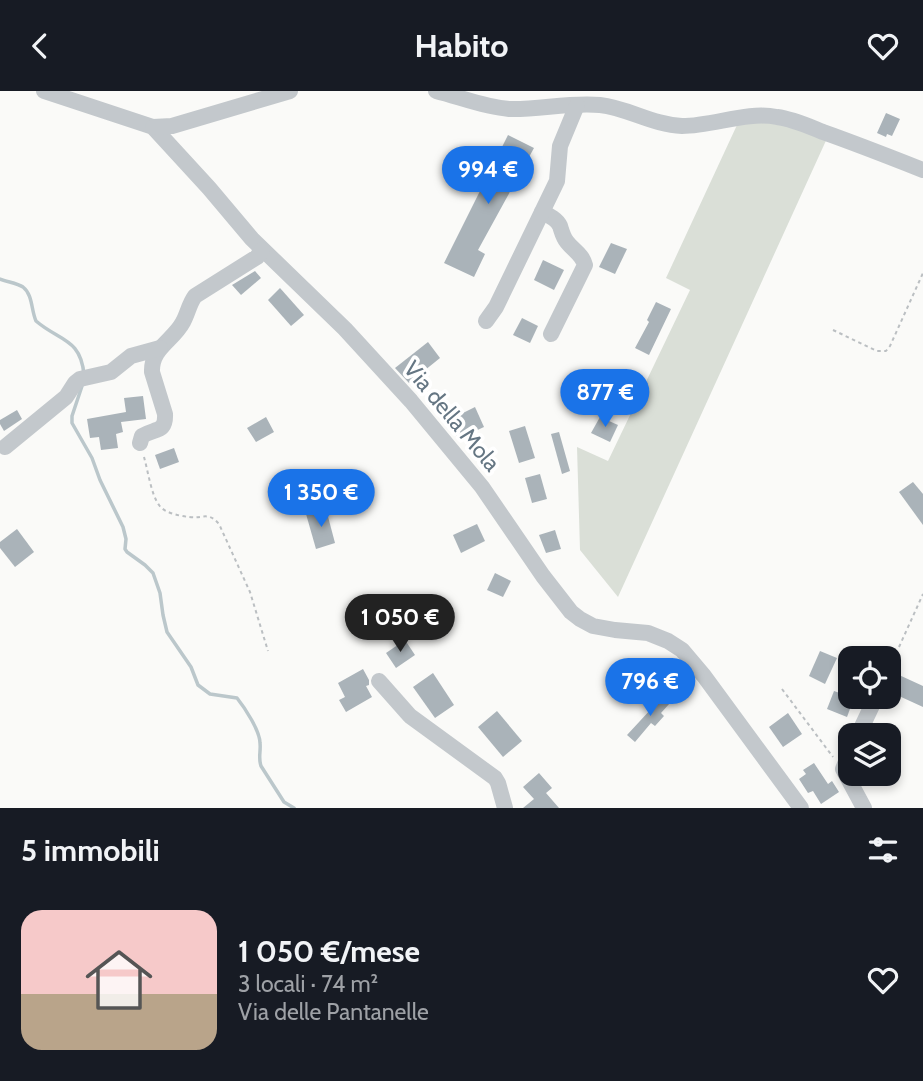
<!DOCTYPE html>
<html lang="it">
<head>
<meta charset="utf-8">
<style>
  :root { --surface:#171b24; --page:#20242c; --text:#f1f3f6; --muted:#9ea1a6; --line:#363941; --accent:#1a73e8 }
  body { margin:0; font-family:Cabin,sans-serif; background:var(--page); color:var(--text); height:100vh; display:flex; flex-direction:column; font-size:26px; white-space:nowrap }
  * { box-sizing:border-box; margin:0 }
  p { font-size:23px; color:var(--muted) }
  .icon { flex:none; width:38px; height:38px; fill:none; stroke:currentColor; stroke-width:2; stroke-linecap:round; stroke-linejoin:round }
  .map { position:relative; height:717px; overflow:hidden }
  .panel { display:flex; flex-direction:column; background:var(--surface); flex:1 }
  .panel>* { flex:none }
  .controls { position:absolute; left:838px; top:555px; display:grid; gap:14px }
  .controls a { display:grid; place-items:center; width:63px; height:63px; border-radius:14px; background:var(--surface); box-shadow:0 4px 10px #0003; font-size:35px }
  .price { position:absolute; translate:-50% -60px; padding:0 16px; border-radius:24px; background:var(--accent); color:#fff; font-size:23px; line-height:46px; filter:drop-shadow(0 2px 4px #0008) }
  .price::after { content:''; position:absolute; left:50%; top:42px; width:21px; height:16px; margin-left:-10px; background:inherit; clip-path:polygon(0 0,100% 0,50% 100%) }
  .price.active { background:#222; color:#fff }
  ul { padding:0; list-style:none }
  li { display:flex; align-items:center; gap:21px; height:175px; padding:0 21px }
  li+li { border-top:2px solid var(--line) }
  li span { display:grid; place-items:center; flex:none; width:196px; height:140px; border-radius:21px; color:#555 }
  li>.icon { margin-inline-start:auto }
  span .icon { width:84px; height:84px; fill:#fffc; stroke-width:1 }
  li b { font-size:30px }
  h2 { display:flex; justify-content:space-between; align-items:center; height:84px; padding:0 21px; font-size:30px }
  header { display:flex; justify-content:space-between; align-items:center; height:91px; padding:0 21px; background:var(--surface); font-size:32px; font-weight:800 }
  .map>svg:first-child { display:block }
  .green { fill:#dadfd7 }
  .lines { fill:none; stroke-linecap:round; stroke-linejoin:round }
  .stream { stroke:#bbc7cb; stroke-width:3.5 }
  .building { fill:#aab3b9 }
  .path { stroke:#bbbfc2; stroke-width:2; stroke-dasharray:3.5 3.5; stroke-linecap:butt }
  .minor { stroke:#c3c8cc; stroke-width:16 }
  .labels { text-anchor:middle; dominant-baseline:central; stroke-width:7; stroke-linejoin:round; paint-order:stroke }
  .street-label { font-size:23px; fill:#657683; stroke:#fff }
</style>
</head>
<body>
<header><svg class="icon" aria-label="back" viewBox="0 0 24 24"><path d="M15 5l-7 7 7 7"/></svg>Habito<svg class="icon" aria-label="heart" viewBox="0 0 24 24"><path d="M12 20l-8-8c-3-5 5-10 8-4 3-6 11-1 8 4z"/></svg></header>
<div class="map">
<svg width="923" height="717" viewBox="0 0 923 717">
  <rect width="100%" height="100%" fill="#fafaf8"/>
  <!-- green -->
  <path class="green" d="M 774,25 L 829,43 L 618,506 L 580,459 L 577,356 L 608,370 L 690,199 L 666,187 L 737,34 Z"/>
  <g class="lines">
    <!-- stream -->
    <g class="stream">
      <path d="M 0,188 C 7,191 17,192 23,196 C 33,204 31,219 36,230 C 59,250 81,247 84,284"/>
      <path d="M 82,295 L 72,325 L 72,332 L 92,367 L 100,389 L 123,436 L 126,448 L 125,458 L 127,461 L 145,474 L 153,482 L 160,502 L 163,524 L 167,541 L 191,576 L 198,594 L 210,603 L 237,607 C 245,617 260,640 260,652 C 261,661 258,666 261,675 L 284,711 L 294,717"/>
    </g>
  </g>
  <!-- building -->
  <g class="building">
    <path d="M 886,22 L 900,28 L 892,45 L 887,43 L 886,46 L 877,42 Z"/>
    <path d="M 508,44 L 534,57 L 478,159 L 485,163 L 474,186 L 444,172 Z"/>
    <path d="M 611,152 L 627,158 L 615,183 L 599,176 Z"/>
    <path d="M 543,169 L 564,179 L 554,199 L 534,189 Z"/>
    <path d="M 255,180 L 261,187 L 241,204 L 232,194 Z"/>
    <path d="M 280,197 L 304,224 L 291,235 L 268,209 Z"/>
    <path d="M 656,211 L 671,218 L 649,264 L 635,257 L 649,231 L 647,229 Z"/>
    <path d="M 522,227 L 538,235 L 530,252 L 513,244 Z"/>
    <path d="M 428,251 L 440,267 L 409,292 L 395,277 Z"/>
    <path d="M 143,305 L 146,328 L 121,331 L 123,341 L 116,343 L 118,357 L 101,359 L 99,346 L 90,347 L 87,328 L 126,321 L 124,307 Z"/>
    <path d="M 475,316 L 484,336 L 458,348 L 449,329 Z"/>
    <path d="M 17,319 L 22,328 L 4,340 L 0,333 L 0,329 Z"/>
    <path d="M 266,326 L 274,341 L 256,351 L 247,337 Z"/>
    <path d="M 600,326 L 618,334 L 610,351 L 591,342 Z"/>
    <path d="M 525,335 L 535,367 L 519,372 L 509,340 Z"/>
    <path d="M 559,341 L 570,380 L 562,383 L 551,343 Z"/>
    <path d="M 174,357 L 179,371 L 160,378 L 155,364 Z"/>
    <path d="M 540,383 L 547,408 L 532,412 L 525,387 Z"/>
    <path d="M 913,391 L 923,403 L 923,434 L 899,401 Z"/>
    <path d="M 326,418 L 335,452 L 316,458 L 306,423 Z"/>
    <path d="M 477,433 L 485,450 L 461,462 L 453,444 Z"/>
    <path d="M 17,438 L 34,461 L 15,476 L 0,457 L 0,451 Z"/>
    <path d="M 555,439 L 561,458 L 546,462 L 539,444 Z"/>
    <path d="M 495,482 L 511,490 L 503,506 L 487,499 Z"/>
    <path d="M 405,549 L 415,564 L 396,577 L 386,562 Z"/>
    <path d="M 820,560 L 837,567 L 825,593 L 809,585 Z"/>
    <path d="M 363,578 L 369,589 L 369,594 L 366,595 L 372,606 L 346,621 L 339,609 L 345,606 L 338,592 Z"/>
    <path d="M 433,582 L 454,614 L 435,627 L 413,596 Z"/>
    <path d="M 899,584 L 923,595 L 923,616 L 899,605 L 896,610 L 888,606 Z"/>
    <path d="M 834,600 L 854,607 L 847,626 L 827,618 Z"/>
    <path d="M 661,603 L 670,612 L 661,622 L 664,625 L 655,635 L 651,632 L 635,651 L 627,644 L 652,617 L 650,615 Z"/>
    <path d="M 497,620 L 522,650 L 503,666 L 478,636 Z"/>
    <path d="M 788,622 L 802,643 L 783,656 L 769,636 Z"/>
    <path d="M 814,672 L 828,693 L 832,690 L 839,701 L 821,713 L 813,700 L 808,702 L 799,688 L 806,683 L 803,679 Z"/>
    <path d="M 539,682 L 552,697 L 546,702 L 559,717 L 523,717 L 534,708 L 523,696 Z"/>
  </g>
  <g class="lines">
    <!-- path -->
    <g class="path">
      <path d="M 833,239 L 877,260 L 886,260 L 890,255 L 923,182"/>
      <path d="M 144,366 C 148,380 151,403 159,414 C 164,422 180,425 189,426 C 203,428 208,420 219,433 L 250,501 L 268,560"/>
      <path d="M 899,556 L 923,503"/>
      <path d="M 782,598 L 833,666"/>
    </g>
    <!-- minor -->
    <g class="minor">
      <path d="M 44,0 L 153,36 L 209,97 L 252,148 L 345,238 L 411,310 L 482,396 L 543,485 L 571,521 L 580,528 L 593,535 L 615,539 L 648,542 L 668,550 L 682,559 L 704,585 L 801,717"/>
      <path d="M 436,0 C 460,6 484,16 509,18 C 539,19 569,11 600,14 C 628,17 653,34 682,35 C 714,35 746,20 777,26 C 793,28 808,35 823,41 C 857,53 890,66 923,79"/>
      <path d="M 153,36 L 172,35 L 290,0"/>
      <path d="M 542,121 C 548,124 557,128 560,135 C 562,141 563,146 567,151 C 574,160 582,163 585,174 L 551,243"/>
      <path d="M 486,230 L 496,216 L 557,90 L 560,55 L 577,14"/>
      <path d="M 140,352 L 142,345 C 155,337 166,342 165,323 L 152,281 C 151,257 173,250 183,231 C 188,222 189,213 195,205 L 257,166 L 262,159"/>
      <path d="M 5,356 L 66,306 L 75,292 L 80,288 L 111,281 L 131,265 L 160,257"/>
      <path d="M 889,577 L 892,570"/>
      <path d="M 379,590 L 410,625 L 495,687 L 498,692 L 505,717"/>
      <path d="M 858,644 L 876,606"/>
      <path d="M 850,661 L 843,678 L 864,717"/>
    </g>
  </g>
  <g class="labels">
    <!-- street labels -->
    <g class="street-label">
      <text transform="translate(452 325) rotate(50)">Via della Mola</text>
    </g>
  </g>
</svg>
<div class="controls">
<a><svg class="icon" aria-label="locate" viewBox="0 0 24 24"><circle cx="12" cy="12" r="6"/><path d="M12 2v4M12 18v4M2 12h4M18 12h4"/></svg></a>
<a><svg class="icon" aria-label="layers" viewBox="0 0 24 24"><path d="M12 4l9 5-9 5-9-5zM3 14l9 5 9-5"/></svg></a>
</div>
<b class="price" style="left:488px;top:115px">994 €</b>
<b class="price" style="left:605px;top:338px">877 €</b>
<b class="price" style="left:321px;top:438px">1 350 €</b>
<b class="price active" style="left:400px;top:563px">1 050 €</b>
<b class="price" style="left:650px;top:627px">796 €</b>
</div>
<section class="panel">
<h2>5 immobili<svg class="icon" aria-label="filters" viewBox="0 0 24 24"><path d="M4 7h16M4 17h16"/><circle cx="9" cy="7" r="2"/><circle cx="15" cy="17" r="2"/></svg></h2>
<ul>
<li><span style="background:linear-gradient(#f6c9c9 60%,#b9a48a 0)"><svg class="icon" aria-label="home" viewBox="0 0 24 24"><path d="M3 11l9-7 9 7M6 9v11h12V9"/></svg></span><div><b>1 050 €/mese</b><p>3 locali · 74 m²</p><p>Via delle Pantanelle</p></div><svg class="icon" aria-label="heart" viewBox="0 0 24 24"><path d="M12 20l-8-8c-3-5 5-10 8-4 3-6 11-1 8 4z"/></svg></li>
</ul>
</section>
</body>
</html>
